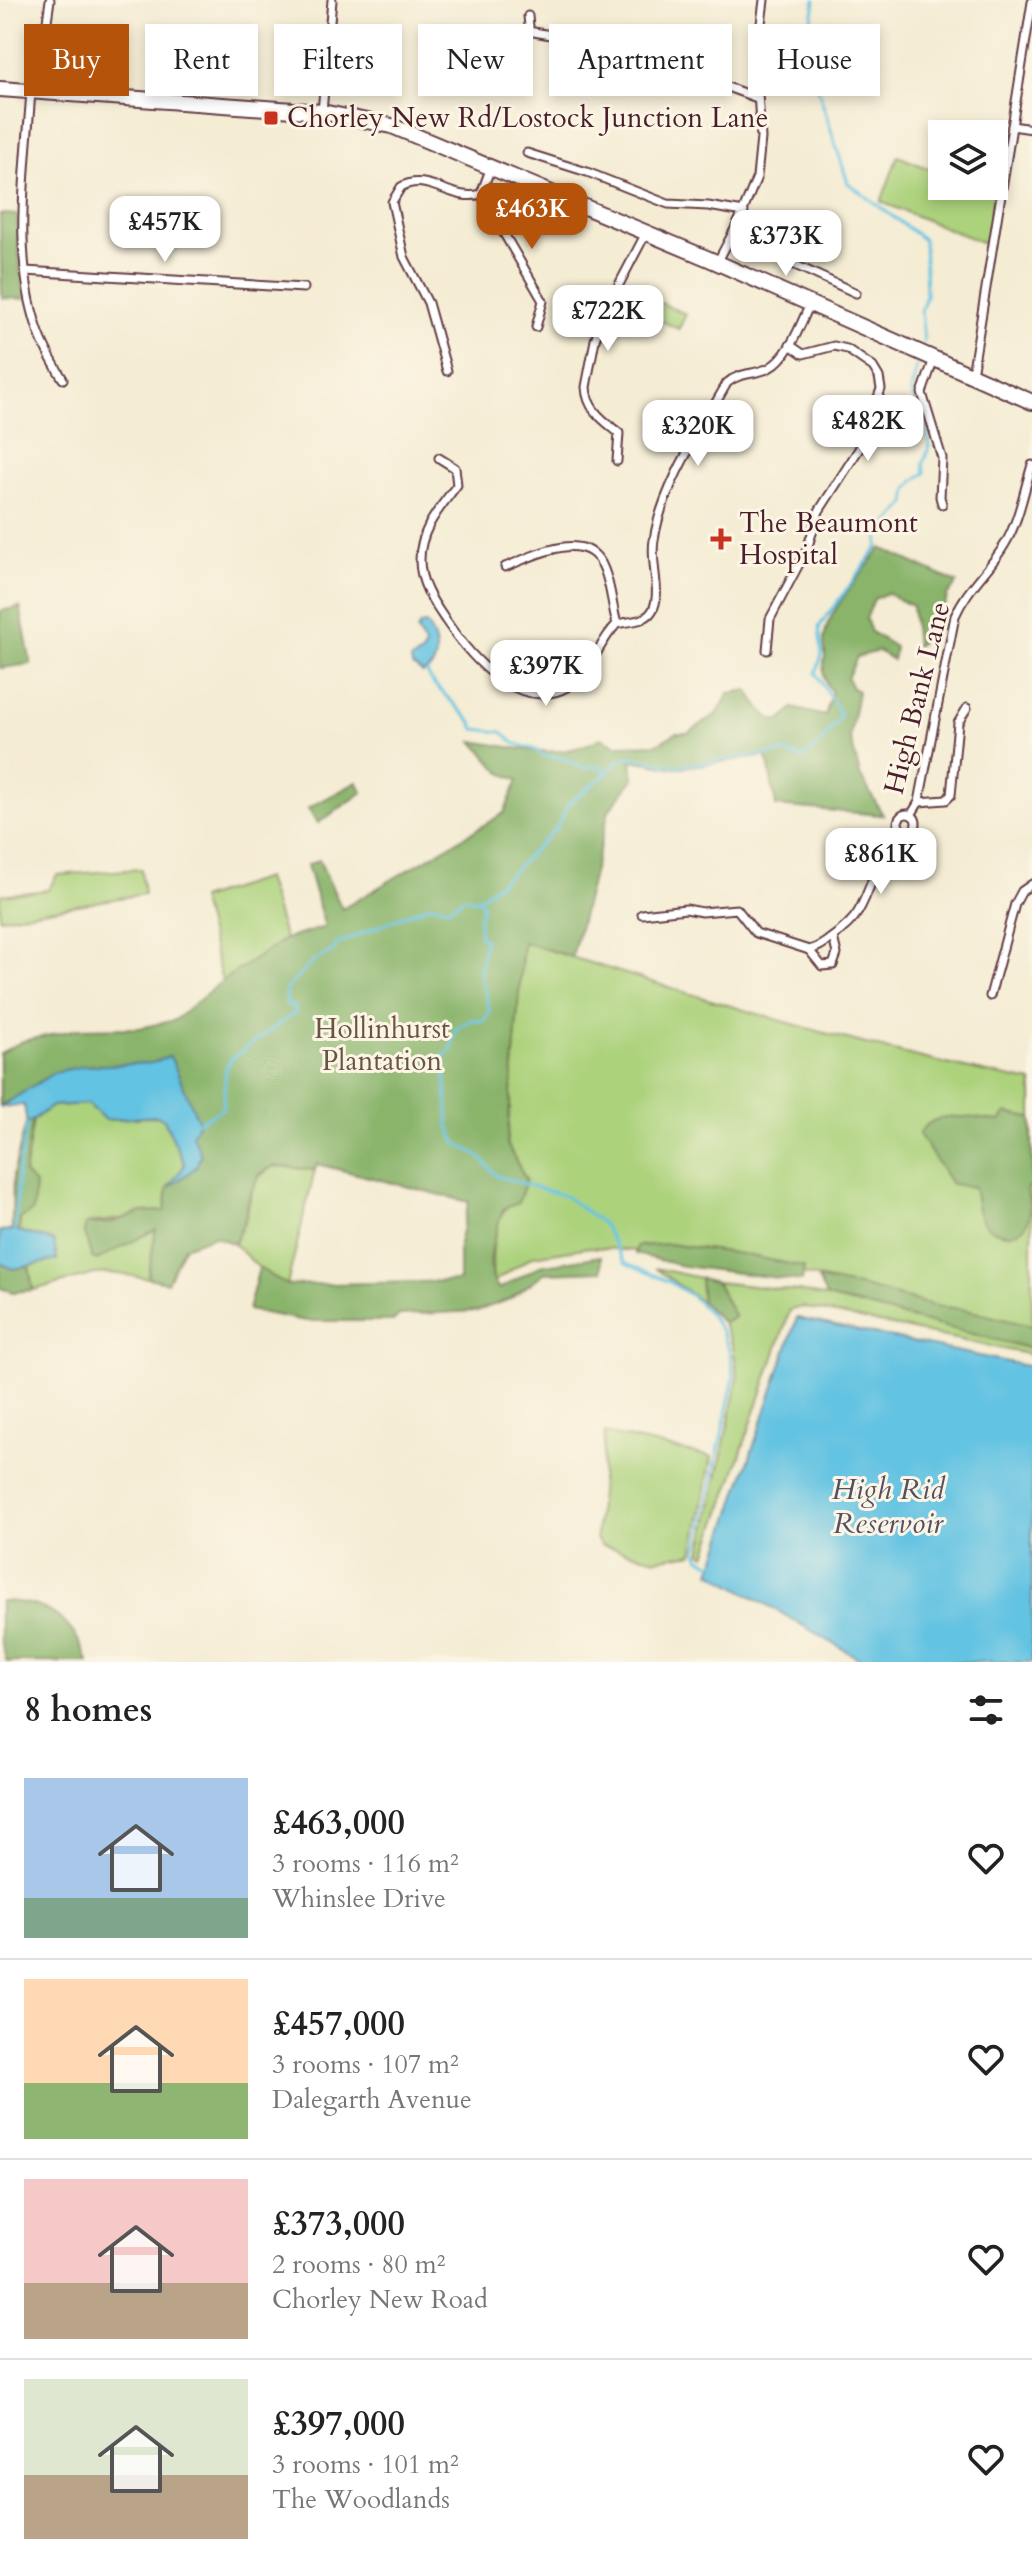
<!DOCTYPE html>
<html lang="en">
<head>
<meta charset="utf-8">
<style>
  :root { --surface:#fff; --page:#f6f6f6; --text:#222; --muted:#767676; --line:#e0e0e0; --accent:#b45309 }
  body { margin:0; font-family:Cardo,serif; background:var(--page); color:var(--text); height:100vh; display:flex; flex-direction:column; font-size:30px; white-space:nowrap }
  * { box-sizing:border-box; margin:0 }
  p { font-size:26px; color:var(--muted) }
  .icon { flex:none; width:44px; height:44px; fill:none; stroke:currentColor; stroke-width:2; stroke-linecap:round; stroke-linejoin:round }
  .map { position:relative; height:1662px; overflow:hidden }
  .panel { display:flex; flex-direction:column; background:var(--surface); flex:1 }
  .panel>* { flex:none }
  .top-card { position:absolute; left:24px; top:24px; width:984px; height:72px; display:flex; gap:16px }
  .controls { position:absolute; left:928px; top:120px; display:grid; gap:16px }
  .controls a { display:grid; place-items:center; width:80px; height:80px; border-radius:0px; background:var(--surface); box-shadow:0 4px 12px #0003; font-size:40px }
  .price { position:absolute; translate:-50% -68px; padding:0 18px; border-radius:16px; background:#fff; color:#222; font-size:26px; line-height:52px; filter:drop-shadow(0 2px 4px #0008) }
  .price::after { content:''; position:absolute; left:50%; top:48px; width:24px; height:18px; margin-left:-12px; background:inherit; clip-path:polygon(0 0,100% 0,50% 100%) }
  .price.on { background:var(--accent); color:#fff }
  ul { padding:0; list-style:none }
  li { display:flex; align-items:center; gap:24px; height:200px; padding:0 24px }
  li+li { border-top:2px solid var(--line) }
  li span { display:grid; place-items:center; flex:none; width:224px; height:160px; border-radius:0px; color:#555 }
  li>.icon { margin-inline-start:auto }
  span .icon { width:96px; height:96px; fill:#fffc; stroke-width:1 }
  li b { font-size:34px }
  h2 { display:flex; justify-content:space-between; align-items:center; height:96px; padding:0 24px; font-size:34px }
  .tag { padding:0 28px; border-radius:0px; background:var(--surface); box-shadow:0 4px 12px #0003; font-size:28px; line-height:72px }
  .tag.on { background:var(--accent); color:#fff }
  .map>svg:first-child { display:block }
  .green { fill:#acd27b; stroke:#7b7853; stroke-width:2 }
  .forest { fill:#89b46b; stroke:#6a6a4b; stroke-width:2 }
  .water { fill:#63c3e2; stroke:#567186; stroke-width:2 }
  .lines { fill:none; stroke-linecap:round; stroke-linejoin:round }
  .stream { stroke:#63c3e2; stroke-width:3 }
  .street-casing { stroke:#643e44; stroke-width:11 }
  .highway-casing { stroke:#643e44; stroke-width:18 }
  .street { stroke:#fff; stroke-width:7 }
  .highway { stroke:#fff; stroke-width:14 }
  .poi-dot { fill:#c8321e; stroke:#fcf5e5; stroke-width:3 }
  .labels { text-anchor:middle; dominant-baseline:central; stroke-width:6; stroke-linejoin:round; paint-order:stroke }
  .poi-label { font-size:28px; fill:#4a1f2b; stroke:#fcf5e5; text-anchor:start }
  .street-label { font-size:28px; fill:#4a1f2b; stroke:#fcf5e5 }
  .park-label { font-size:28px; fill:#675543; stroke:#fcf5e5 }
  .water-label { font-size:30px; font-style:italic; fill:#525062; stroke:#fcf5e5 }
</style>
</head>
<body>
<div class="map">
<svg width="1032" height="1662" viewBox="0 0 1032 1662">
  <rect width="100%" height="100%" fill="#fcf5e5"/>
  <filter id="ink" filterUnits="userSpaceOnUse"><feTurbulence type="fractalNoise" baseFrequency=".0125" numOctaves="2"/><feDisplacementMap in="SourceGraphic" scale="16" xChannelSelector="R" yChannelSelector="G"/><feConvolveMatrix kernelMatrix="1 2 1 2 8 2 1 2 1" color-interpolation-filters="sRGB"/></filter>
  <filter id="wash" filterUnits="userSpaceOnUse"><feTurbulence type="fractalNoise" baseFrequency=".006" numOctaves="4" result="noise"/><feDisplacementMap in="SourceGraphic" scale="32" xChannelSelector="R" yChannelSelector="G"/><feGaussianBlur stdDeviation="1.8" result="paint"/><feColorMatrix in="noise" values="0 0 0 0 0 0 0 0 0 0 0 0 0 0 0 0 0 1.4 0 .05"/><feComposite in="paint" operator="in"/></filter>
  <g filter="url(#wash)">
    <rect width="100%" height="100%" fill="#f4ecd3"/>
    <!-- green -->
    <g class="green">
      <path d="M 898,156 L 942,174 L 942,186 L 973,186 L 994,194 L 986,244 L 881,202 Z"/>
      <path d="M 656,301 L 686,314 L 679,329 L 650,316 Z"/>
      <path d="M 141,869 L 144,894 L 0,918 L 0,895 L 48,890 L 57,875 Z"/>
      <path d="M 266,878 L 285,939 L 222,981 L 200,899 Z"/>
      <path d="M 523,942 C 691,994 859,1049 1032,1082 L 1032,1331 L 803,1274 L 636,1251 L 590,1247 L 533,1256 L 493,1282 C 490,1234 495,1217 526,1180 L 507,1144 Z"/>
      <path d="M 89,1104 L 105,1120 L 157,1116 L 164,1119 L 185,1165 L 168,1188 L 165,1211 C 139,1212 117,1223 91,1222 L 156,1228 L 148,1278 L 110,1273 L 95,1274 L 33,1290 L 29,1266 L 56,1260 L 19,1231 L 24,1174 L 33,1120 L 52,1106 Z"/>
      <path d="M 274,1166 L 315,1170 L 287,1285 L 259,1268 L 234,1244 C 237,1236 242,1228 245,1220 C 253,1195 248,1180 274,1166 Z"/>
      <path d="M 655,1268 L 700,1278 L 702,1302 Z"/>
      <path d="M 716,1282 L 798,1291 L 827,1297 L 1032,1349 L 1032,1355 L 802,1307 L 790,1310 L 706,1555 L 701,1553 L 738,1377 L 733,1347 L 723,1323 L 735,1317 Z"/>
      <path d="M 605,1433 L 712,1457 L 693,1553 L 656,1559 L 601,1545 L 596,1538 Z"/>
    </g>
    <!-- forest -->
    <g class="forest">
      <path d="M 0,214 L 17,215 L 20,267 L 25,299 L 2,298 Z"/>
      <path d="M 881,548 L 957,583 L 947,596 L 940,628 L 916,646 L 912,606 L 887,593 L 874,599 L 866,619 L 871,632 L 895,647 L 893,660 L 878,651 L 857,657 L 847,678 L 852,688 L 858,691 L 850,736 L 860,775 L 883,815 L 776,806 L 767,756 L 675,768 L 632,760 L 634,779 L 609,810 L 572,957 L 523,942 L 507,1144 L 526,1180 L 518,1203 L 503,1209 C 496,1232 481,1269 499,1289 L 540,1266 L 601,1256 L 602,1271 L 544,1273 L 510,1299 L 477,1311 L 399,1315 L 393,1321 L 306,1321 L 248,1310 L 259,1268 L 287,1285 L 459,1281 L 459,1243 L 469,1202 L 317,1164 L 315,1170 L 274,1166 L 259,1174 L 249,1197 L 245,1219 L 234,1244 L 214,1236 L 184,1247 L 167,1282 L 148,1278 L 156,1229 L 97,1260 L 92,1258 L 84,1233 L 85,1224 L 110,1223 L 142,1212 L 165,1211 L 168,1188 L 196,1167 L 201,1154 L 152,1063 L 84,1066 L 0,1105 L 0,1053 L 23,1041 L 78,1029 L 140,1028 L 175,1020 L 222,981 L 285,939 L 325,927 L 307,865 L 319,860 L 342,909 L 504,813 L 518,780 L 501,773 L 473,741 C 519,748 558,762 601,738 L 616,745 L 657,744 L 676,733 L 688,733 L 718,713 L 729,693 L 748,690 L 761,710 L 774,721 L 783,719 L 793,708 L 825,716 L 832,692 C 823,680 822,673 825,657 C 826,649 822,641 825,633 C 832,605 864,572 881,548 Z"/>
      <path d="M 20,607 L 31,664 L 0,668 L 0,611 Z"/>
      <path d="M 357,782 L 363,792 L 318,823 L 308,808 Z"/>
      <path d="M 1006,1113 L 1032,1118 L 1032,1187 L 1027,1188 C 1029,1200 1032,1216 1025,1226 C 1014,1240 989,1233 981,1219 C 977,1210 976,1197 974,1187 L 951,1184 L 919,1134 C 935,1107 974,1119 1000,1121 Z"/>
      <path d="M 27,1119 L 28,1123 L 33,1120 L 24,1174 L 35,1184 L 33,1211 L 20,1219 L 19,1231 L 12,1230 L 13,1175 Z"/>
      <path d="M 669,1244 L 742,1254 L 804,1267 L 802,1281 L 683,1266 L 635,1254 L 637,1246 Z"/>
      <path d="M 0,1263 L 13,1269 L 29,1266 L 33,1290 L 13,1292 L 0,1288 Z"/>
      <path d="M 700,1278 L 716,1282 L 735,1317 L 723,1323 L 702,1302 Z"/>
      <path d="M 818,1280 L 859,1286 L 936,1306 L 962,1309 L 1032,1326 L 1032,1349 L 827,1297 Z"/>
      <path d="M 0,1601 C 45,1601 73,1618 88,1662 L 7,1662 L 0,1638 Z"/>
    </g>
    <!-- water -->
    <g class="water">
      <path d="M 426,624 C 437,639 443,664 423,673 L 412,666 L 411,660 L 423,653 L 425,645 L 417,631 L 420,625 Z"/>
      <path d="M 170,1056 L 199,1122 L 192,1135 L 201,1154 L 196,1167 L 168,1188 L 185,1165 L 164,1119 L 157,1116 L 105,1120 L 88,1104 L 52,1106 L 27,1124 L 24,1105 L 0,1107 L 55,1072 L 84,1066 L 152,1063 Z"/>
      <path d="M 15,1230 L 54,1241 L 57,1260 L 13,1269 L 0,1263 L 0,1231 Z"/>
      <path d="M 797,1318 L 1032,1367 L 1032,1662 L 865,1662 L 711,1572 Z"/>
    </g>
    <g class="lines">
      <!-- stream -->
      <g class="stream">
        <path d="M 815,0 L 807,55 L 848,183 L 924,240 L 926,295 L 921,311 L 924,342"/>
        <path d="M 427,672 L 430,680 L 471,721 L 475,729 L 502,732 L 514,743 L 536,750 L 542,755 L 562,758 L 585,768 L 595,766 L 604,768 L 606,774"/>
        <path d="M 479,898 L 483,906 L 479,918 L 480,937 L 485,939 L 480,971 L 490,1013 L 483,1021 L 471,1020 L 456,1029 L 451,1051 L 444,1055 L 449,1127 L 457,1144 L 478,1155 L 497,1176 L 565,1196 L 603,1224 L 625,1263 L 670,1282 L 693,1297 L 709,1313 L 722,1332 L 730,1353 L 734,1377 L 697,1551 L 700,1558 L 713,1564"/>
        <path d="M 199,1122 L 223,1108 L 226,1068 L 231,1059 L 296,1012 L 295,1007 L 286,1004 L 287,988 L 314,961 L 334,950 L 337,944 L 430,905 L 449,908 L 465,897 L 477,900 L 508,876 L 557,827 L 569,803 L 606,774 L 618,761 L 630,757 L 677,766 L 784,752 L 803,759 L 822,741 L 839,719 L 840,714 L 816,673 L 822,655 L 819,627 L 878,547 L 879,535 L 906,503 L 908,489 L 915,480 L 925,473 L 923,464 L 930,444 L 911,392 L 917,364"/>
        <path d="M 15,1230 L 18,1171 L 27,1124"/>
      </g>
    </g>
  </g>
  <g filter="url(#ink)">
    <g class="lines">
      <defs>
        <g id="street">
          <path d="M 528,31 L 585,41 L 626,63 L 655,70 L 692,74 L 757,98"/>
          <path d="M 525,35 L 529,27 L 528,16"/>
          <path d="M 31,91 C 26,169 12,255 38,330 C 44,348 53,363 63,379"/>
          <path d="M 37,91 L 50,0"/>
          <path d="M 322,112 L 332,0"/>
          <path d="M 1012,126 L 1032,129"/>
          <path d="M 527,153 L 587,172 L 668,204 L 708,206 L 744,212"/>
          <path d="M 491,167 L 481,194 L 543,301 L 536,327"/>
          <path d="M 738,223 L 793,264 L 856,293"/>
          <path d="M 717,263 L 738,223 L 757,177 L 761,138 L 756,63 L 764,0"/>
          <path d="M 25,271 L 304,288"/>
          <path d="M 934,359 L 922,393 L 942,458 L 940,497 L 942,504"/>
          <path d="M 447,371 L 428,303 L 404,257 L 392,202 L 401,187 C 427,171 453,203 481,194"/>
          <path d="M 972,375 L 1032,2"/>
          <path d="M 439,458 L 455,468 L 457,485 C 440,508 420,529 420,560 C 420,584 433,602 446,621 C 470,656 519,715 569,686 C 592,673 598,642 617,624 C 612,606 611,586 604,569 C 587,526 534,556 505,567"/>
          <path d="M 617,461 L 619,433 C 603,420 587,410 586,387 L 595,340 L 603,315 L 646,233"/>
          <path d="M 617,624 C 630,621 649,622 654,607 C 661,590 650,560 654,540 C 662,486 701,430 727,383 C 739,372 755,375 769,368 C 790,356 800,325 810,304"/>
          <path d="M 767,650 L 770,619 L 807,549 L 819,511 L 859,449 L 881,389 L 879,377 L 873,367 L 847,349 L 834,346 L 803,354 L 790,345"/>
          <path d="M 919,802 L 946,800 L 951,795 L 958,723 L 967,708"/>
          <circle cx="907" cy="823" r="9"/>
          <path d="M 911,815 L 919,802 L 955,616 C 967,588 990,570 1005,544 C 1019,521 1024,490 1032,465"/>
          <path d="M 642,914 L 686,909 L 702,912 L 737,909 L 756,933 L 809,950 C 818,948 824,944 831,938 C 841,931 852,922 858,912 C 875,883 877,852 899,826"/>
          <path d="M 809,950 L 822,966 L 833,965 L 837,954 L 833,937"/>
          <path d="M 990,996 L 1015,904 L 1022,891 L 1032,884"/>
        </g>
        <path id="highway" d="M 0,89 L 322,112 L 392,126 L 709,259 L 1032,402"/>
      </defs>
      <!-- street casing -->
      <use href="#street" class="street-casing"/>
      <!-- highway casing -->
      <use href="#highway" class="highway-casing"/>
      <!-- street -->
      <use href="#street" class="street"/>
      <!-- highway -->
      <use href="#highway" class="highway"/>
    </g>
  </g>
  <!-- markers -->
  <g class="poi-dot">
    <rect x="263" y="110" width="16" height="16" rx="4"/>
    <path d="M717 527h8v8h8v8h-8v8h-8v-8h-8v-8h8z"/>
  </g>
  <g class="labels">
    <!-- poi labels -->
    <g class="poi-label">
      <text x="287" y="118">Chorley New Rd/Lostock Junction Lane</text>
      <text x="739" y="523">The Beaumont<tspan x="739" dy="32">Hospital</tspan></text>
    </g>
    <!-- street labels -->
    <g class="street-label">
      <text transform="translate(917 698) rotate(-76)">High Bank Lane</text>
    </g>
    <!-- park labels -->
    <g class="park-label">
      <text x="382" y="1029">Hollinhurst<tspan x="382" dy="32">Plantation</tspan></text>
    </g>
    <!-- water labels -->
    <g class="water-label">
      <text x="888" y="1489">High Rid<tspan x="888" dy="34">Reservoir</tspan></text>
    </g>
  </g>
</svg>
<div class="controls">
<a><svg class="icon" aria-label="layers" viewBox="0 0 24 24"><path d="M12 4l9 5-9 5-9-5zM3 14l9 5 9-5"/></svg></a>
</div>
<b class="price on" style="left:532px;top:251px">£463K</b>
<b class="price" style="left:165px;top:264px">£457K</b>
<b class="price" style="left:786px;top:278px">£373K</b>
<b class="price" style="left:608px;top:353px">£722K</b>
<b class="price" style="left:868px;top:463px">£482K</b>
<b class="price" style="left:698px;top:468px">£320K</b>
<b class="price" style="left:546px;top:708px">£397K</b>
<b class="price" style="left:881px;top:896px">£861K</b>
<div class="top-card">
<a class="tag on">Buy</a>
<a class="tag">Rent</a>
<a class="tag">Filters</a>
<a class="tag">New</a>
<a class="tag">Apartment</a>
<a class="tag">House</a>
</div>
</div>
<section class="panel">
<h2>8 homes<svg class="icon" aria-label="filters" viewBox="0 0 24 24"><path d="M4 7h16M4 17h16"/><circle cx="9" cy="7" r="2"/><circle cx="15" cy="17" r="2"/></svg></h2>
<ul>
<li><span style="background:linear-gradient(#a9c7e8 75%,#7fa58c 0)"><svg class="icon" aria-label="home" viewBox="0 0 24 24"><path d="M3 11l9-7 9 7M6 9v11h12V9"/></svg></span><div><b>£463,000</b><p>3 rooms · 116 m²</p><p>Whinslee Drive</p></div><svg class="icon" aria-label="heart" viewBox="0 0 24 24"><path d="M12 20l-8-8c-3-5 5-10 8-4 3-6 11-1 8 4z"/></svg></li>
<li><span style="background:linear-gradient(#ffd9b3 65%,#8fb573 0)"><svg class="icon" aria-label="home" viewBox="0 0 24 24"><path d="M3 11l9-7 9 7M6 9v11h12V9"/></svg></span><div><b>£457,000</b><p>3 rooms · 107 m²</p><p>Dalegarth Avenue</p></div><svg class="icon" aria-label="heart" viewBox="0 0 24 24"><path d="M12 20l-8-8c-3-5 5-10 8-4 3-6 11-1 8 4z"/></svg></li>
<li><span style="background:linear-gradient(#f6c9c9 65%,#b9a48a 0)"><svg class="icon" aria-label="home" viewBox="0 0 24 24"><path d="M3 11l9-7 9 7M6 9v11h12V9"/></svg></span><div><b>£373,000</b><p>2 rooms · 80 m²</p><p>Chorley New Road</p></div><svg class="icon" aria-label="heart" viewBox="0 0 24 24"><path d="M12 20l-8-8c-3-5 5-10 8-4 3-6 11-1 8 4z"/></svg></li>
<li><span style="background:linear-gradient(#dfe7d0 60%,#b9a48a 0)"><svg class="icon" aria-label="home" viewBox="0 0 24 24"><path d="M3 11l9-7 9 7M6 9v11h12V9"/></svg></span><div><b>£397,000</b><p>3 rooms · 101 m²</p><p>The Woodlands</p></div><svg class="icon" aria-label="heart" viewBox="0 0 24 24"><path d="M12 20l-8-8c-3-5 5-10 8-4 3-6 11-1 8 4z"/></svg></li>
</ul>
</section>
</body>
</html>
